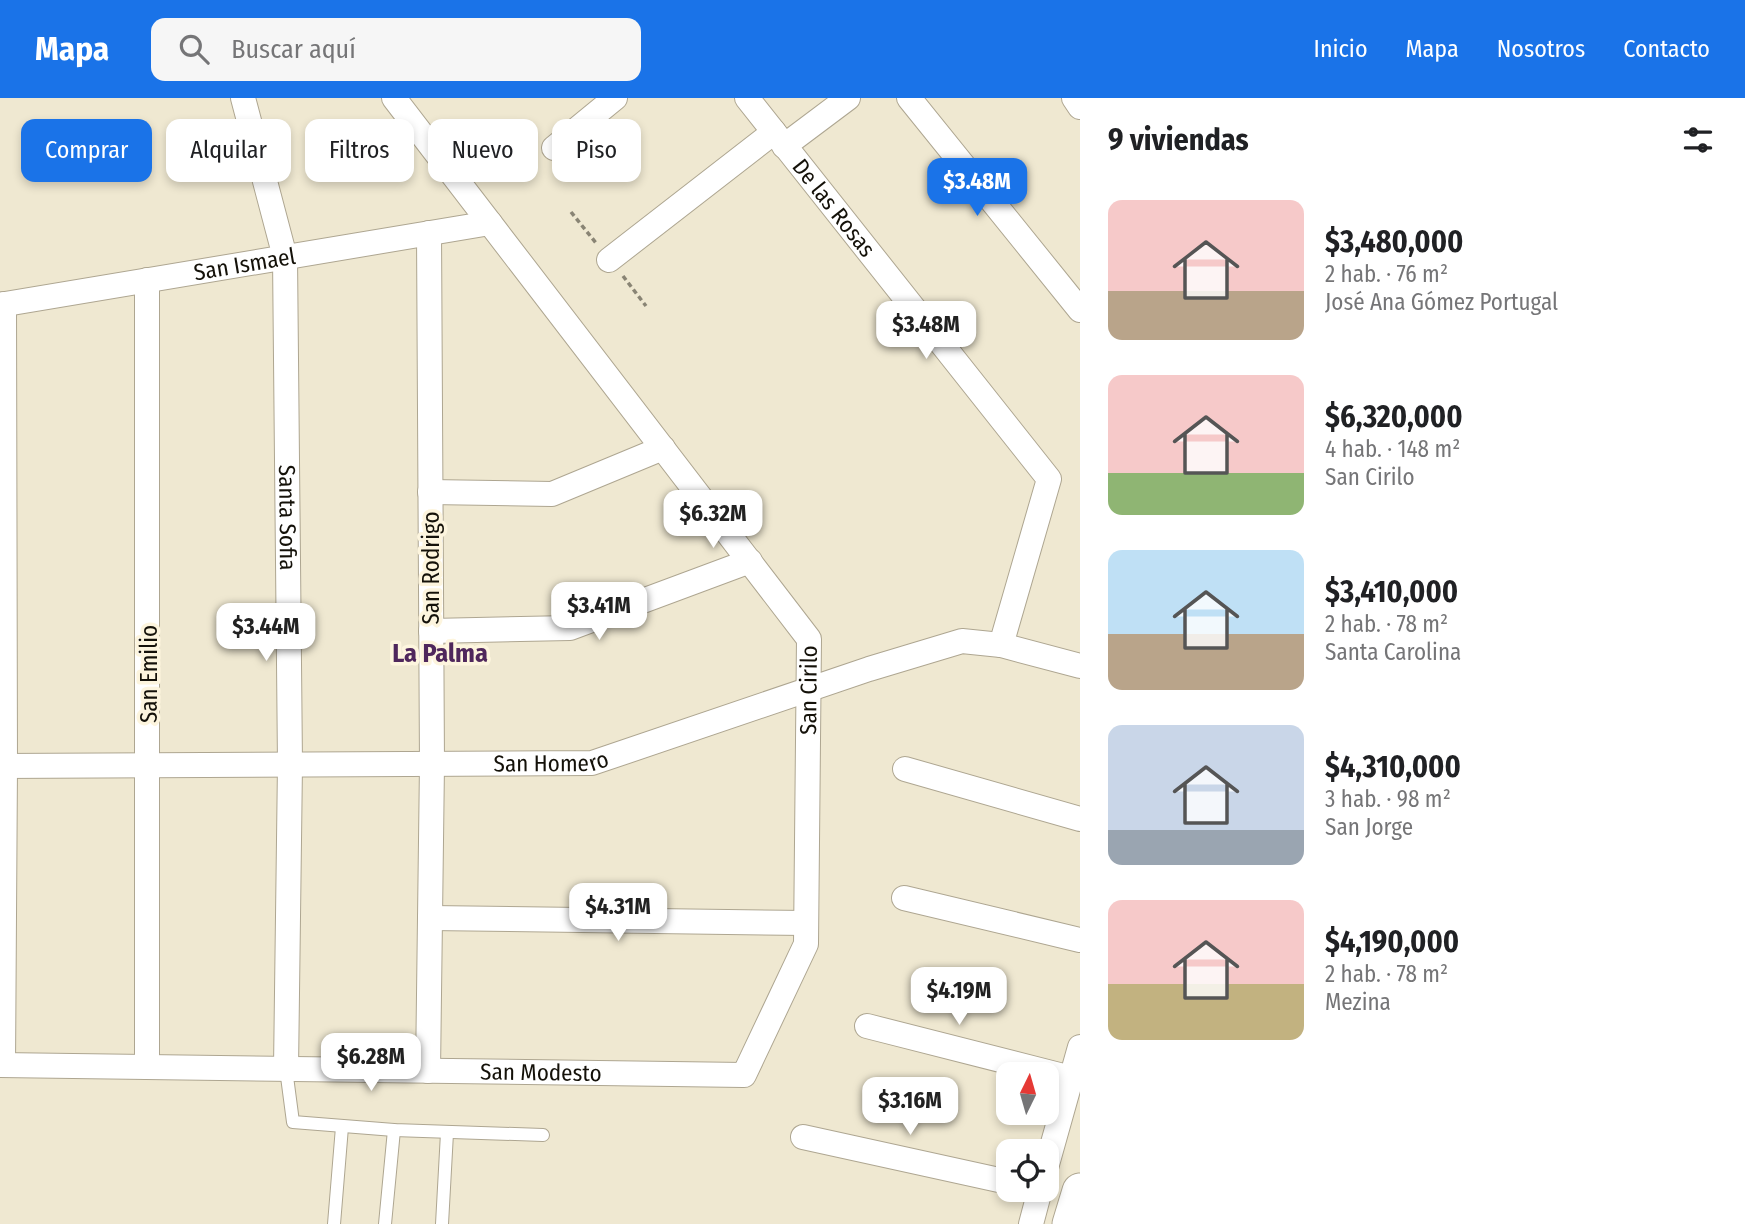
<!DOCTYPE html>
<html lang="es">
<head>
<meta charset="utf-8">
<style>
  :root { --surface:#fff; --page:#f6f6f6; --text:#202124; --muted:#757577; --accent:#1a73e8 }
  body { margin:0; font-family:"Fira Sans Condensed",sans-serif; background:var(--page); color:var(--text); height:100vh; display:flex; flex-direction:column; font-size:26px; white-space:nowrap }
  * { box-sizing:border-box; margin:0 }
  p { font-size:23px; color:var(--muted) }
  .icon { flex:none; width:38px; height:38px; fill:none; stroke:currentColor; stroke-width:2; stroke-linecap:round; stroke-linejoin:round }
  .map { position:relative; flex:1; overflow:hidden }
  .drawer { display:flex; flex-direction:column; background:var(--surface); width:665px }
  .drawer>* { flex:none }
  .guide { position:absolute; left:21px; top:21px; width:665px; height:63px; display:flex; gap:14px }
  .needle { width:46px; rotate:5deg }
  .fabs { position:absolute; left:996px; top:964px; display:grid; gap:14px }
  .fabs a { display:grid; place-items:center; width:63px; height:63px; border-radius:14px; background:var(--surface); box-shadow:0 4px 10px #0003; font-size:35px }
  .price { position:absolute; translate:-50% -60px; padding:0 16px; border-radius:14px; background:#fff; color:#222; font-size:23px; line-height:46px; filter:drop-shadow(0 2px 4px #0008) }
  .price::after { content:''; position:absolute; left:50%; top:42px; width:21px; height:16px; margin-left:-10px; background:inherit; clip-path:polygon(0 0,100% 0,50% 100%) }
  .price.active { background:var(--accent); color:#fff }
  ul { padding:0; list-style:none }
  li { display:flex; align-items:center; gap:21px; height:175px; padding:0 28px }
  li span { display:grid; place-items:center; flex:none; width:196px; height:140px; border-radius:14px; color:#555 }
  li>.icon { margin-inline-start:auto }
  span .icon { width:84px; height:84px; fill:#fffc; stroke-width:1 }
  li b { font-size:30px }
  h2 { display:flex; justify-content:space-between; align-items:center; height:84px; padding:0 28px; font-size:30px }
  .chip { padding:0 24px; border-radius:14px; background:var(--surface); box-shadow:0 4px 10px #0003; font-size:24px; line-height:63px }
  .chip.active { background:var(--accent); color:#fff }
  header { display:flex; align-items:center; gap:42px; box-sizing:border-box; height:98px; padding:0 35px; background:var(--accent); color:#fff }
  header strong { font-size:33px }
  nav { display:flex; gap:38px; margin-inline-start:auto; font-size:24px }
  .search { width:490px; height:63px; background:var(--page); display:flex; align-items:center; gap:18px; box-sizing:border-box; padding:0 24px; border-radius:14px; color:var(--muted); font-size:26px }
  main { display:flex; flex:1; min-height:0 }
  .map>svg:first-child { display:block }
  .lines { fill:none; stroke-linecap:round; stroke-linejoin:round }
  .lane-casing { stroke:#aea691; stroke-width:14 }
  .street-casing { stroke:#aea691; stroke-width:26 }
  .secondary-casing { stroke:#aea691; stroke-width:37 }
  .path { stroke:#898474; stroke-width:3.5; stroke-dasharray:5 3.5; stroke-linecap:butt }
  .lane { stroke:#fff; stroke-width:12 }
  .street { stroke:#fff; stroke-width:24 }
  .secondary { stroke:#fff; stroke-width:35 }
  .labels { text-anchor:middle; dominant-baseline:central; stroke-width:7; stroke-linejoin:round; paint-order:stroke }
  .street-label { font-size:23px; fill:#141109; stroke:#fdf5de }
  .quarter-label { font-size:26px; font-weight:bold; fill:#4f275c; stroke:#fdf5de }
</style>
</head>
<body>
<header>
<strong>Mapa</strong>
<div class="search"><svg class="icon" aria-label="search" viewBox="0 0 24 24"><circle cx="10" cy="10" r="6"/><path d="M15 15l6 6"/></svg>Buscar aquí</div>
<nav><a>Inicio</a><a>Mapa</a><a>Nosotros</a><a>Contacto</a></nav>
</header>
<main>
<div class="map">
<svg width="1080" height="1126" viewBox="0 0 1080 1126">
  <rect width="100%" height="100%" fill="#efe8d1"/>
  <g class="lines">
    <defs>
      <g id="lane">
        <path d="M 286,971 L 293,1024 L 394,1032 L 543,1037"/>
        <path d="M 334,1126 L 342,1029"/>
        <path d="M 385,1126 L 394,1032"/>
        <path d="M 442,1126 L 447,1035"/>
      </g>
      <g id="street">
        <path id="s1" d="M 243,0 L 285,159 L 290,666 L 286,971"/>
        <path id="s2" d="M 747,0 L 1049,381 L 1001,547"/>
        <path d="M 909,0 L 1080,212"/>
        <path d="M 1074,0 L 1080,9"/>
        <path d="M 784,48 L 848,0"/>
        <path d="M 554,50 L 615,0"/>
        <path d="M 609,162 L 774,34"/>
        <path d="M 147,182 L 147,969"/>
        <path id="s3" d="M 0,207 L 490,125"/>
        <path d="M 430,394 L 552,396 L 663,350"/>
        <path d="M 431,533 L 570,530 L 750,463"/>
        <path id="s4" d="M 0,668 L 592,665 L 869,571 L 962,543 L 1001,547 L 1080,568"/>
        <path d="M 905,671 L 1080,721"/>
        <path d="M 904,800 L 1080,842"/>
        <path d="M 430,820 L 806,825"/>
        <path d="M 867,928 L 1071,980"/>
        <path id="s5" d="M 0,967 L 744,977 L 806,846 L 809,541 L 394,0"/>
        <path d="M 3,967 L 5,668 L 4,206"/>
        <path d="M 428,973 L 432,666 L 429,135"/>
        <path d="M 803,1039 L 1008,1084"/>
        <path d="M 1046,1070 L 1080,949"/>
        <path d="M 1031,1126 L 1040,1092"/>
      </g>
      <path id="secondary" d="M 1070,1126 L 1080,1093"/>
    </defs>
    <!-- lane casing -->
    <use href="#lane" class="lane-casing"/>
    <!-- street casing -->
    <use href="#street" class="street-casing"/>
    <!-- secondary casing -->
    <use href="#secondary" class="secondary-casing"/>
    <!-- path -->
    <g class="path">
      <path d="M 571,114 L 596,145"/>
      <path d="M 623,178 L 646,208"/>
    </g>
    <!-- lane -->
    <use href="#lane" class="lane"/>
    <!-- street -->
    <use href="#street" class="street"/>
    <!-- secondary -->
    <use href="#secondary" class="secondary"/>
  </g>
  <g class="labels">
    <!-- street labels -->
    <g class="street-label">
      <text stroke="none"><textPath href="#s2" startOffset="140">De las Rosas</textPath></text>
      <text stroke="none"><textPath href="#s3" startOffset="248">San Ismael</textPath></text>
      <text stroke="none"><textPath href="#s1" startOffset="425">Santa Sofia</textPath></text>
      <text transform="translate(431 470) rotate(-90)">San Rodrigo</text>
      <text transform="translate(149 576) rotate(-90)">San Emilio</text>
      <text stroke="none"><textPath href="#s5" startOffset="1143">San Cirilo</textPath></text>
      <text stroke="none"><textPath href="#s4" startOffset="551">San Homero</textPath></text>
      <text stroke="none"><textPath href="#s5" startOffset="541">San Modesto</textPath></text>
    </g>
    <!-- quarter labels -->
    <g class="quarter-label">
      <text x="440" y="555">La Palma</text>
    </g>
  </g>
</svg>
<div class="fabs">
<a><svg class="needle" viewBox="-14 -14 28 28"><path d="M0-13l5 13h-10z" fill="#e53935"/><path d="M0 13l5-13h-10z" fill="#757577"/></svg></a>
<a><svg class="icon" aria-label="locate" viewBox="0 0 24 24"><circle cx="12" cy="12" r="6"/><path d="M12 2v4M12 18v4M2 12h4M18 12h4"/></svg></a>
</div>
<b class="price active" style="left:977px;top:120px">$3.48M</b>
<b class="price" style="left:926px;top:263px">$3.48M</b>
<b class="price" style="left:713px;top:452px">$6.32M</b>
<b class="price" style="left:599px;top:544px">$3.41M</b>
<b class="price" style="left:266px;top:565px">$3.44M</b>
<b class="price" style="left:618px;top:845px">$4.31M</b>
<b class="price" style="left:959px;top:929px">$4.19M</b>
<b class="price" style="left:371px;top:995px">$6.28M</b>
<b class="price" style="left:910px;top:1039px">$3.16M</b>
<div class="guide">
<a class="chip active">Comprar</a>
<a class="chip">Alquilar</a>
<a class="chip">Filtros</a>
<a class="chip">Nuevo</a>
<a class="chip">Piso</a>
</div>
</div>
<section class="drawer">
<h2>9 viviendas<svg class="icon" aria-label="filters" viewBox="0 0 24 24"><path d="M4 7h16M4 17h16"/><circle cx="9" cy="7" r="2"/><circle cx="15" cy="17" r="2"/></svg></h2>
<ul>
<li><span style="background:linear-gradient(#f6c9c9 65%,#b9a48a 0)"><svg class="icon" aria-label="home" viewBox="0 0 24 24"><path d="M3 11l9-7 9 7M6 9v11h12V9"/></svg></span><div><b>$3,480,000</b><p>2 hab. · 76 m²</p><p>José Ana Gómez Portugal</p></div></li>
<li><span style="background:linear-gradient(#f6c9c9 70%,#8fb573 0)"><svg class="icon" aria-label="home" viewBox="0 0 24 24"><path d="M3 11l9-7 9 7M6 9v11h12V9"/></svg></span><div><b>$6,320,000</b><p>4 hab. · 148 m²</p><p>San Cirilo</p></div></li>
<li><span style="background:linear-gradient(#bfe0f5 60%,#b9a48a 0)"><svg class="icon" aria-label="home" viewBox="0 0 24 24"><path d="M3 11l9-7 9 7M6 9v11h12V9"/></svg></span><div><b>$3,410,000</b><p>2 hab. · 78 m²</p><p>Santa Carolina</p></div></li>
<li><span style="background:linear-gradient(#c9d6e8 75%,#9aa5b1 0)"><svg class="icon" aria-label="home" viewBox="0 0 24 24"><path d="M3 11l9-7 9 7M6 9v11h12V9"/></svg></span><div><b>$4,310,000</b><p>3 hab. · 98 m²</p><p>San Jorge</p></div></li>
<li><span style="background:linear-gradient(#f6c9c9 60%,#c2b280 0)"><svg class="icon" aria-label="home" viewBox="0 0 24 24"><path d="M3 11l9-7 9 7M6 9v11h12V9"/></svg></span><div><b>$4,190,000</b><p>2 hab. · 78 m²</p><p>Mezina</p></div></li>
</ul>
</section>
</main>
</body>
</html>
